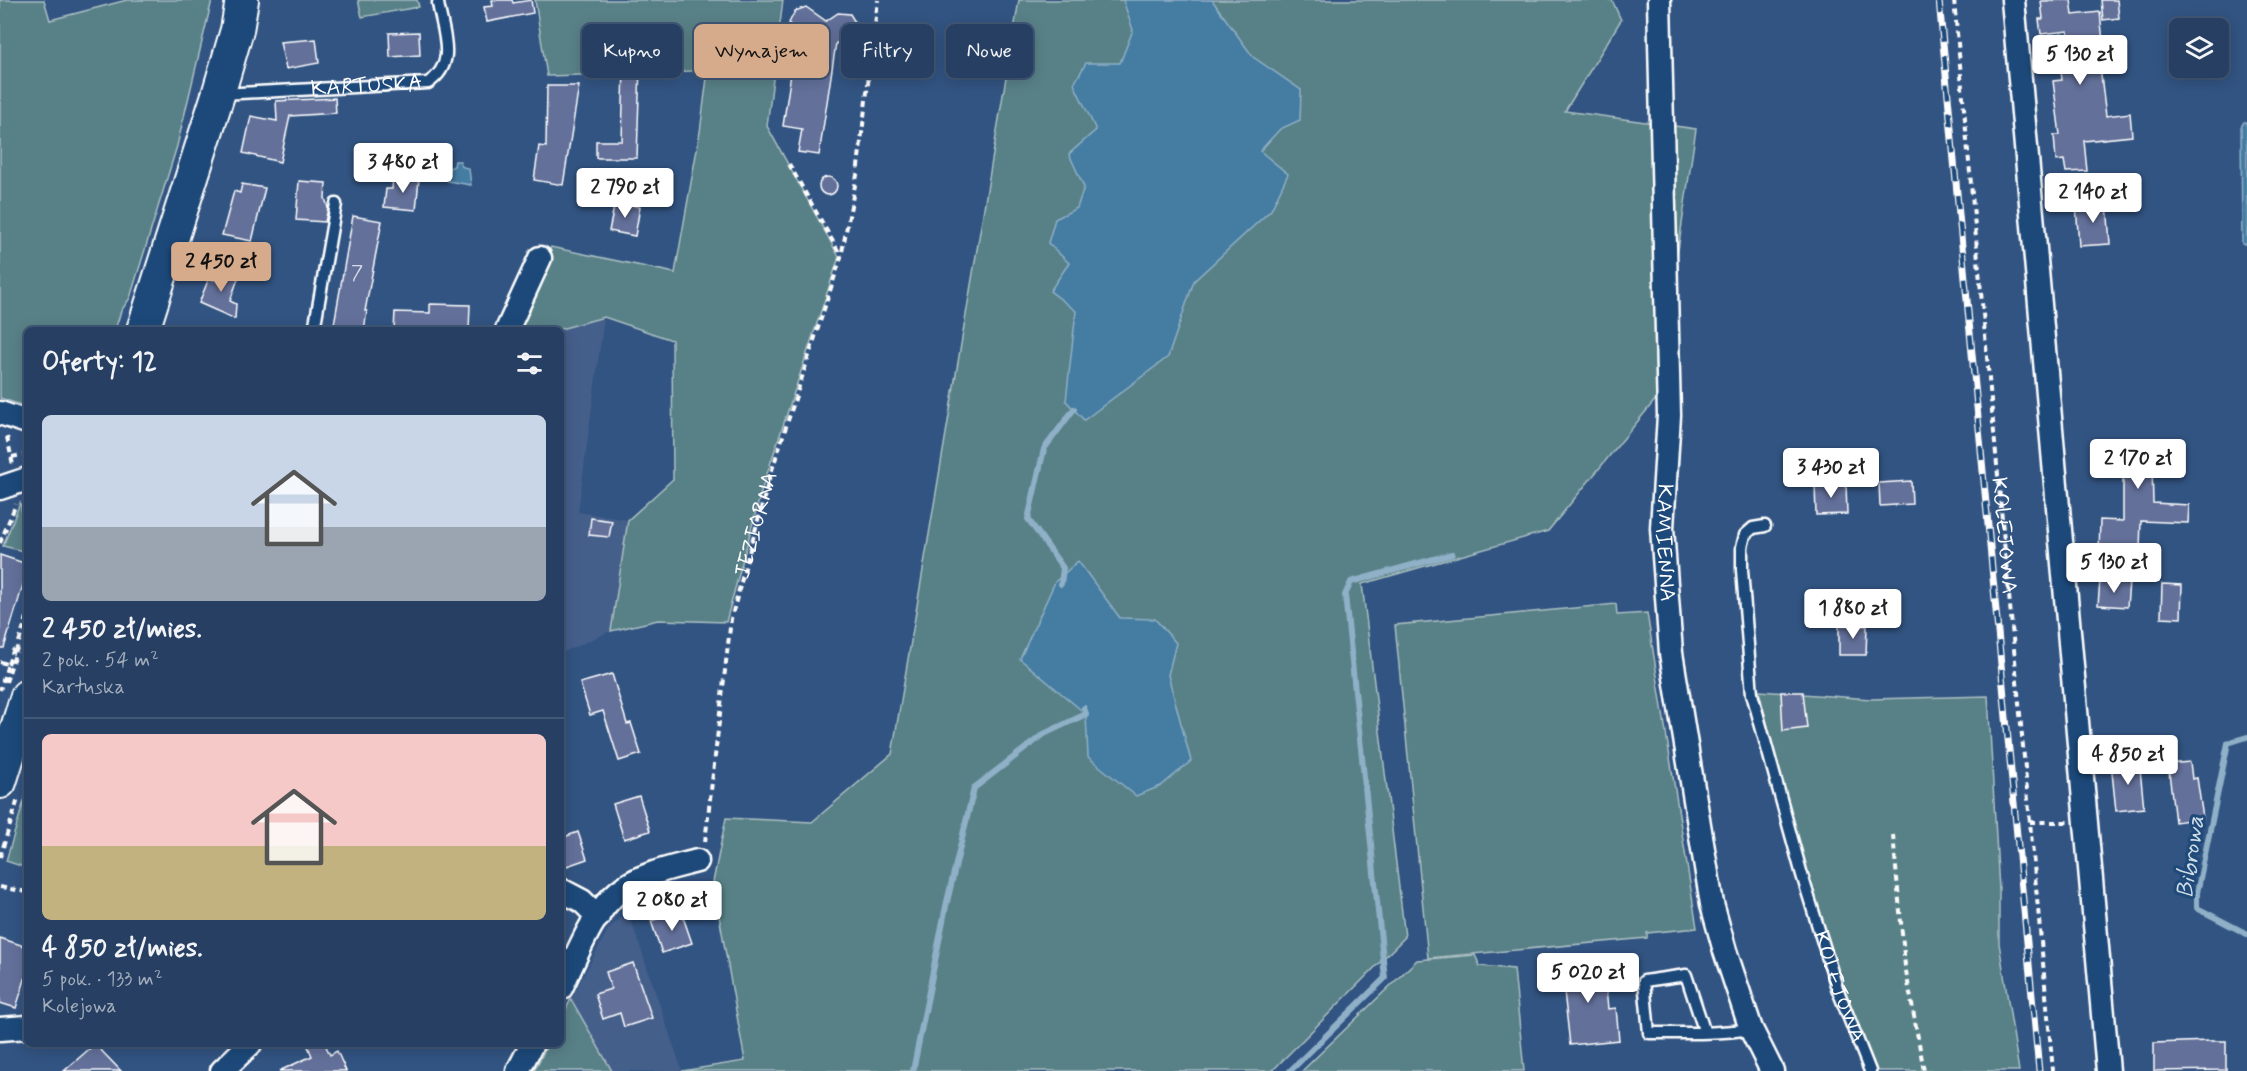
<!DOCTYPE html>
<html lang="pl">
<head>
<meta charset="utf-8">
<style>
  :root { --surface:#263f62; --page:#324a6b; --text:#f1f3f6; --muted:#a4afbe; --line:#425877; --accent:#d6ab8b }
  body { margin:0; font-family:Mynerve,sans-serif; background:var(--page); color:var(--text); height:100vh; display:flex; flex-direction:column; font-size:22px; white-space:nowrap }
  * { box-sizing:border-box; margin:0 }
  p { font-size:20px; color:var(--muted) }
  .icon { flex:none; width:33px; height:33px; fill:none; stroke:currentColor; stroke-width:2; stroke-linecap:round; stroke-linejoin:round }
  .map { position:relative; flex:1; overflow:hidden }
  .sheet { position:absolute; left:24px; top:327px; width:540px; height:720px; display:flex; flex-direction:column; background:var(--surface); border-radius:9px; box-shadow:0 3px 15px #0003,0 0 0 2px var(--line) }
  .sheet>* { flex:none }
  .guide { position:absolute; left:582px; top:24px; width:570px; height:54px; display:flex; gap:12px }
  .buttons { position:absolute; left:2169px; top:18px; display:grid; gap:12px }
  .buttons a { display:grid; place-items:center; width:60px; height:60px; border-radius:9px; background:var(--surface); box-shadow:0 3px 15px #0003,0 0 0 2px var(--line); font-size:30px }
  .price { position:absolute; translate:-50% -51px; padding:0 14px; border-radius:6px; background:#fff; color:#222; font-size:20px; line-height:39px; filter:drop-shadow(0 2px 3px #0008) }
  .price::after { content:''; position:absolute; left:50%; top:36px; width:18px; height:14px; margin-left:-9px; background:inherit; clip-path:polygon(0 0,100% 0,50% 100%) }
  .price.on { background:var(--accent); color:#111 }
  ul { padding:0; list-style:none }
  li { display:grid; align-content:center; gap:12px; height:318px; padding:0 18px }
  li+li { border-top:2px solid var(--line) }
  li span { display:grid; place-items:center; height:186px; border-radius:9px; color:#555 }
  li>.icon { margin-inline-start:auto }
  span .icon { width:108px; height:108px; fill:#fffc; stroke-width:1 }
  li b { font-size:26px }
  h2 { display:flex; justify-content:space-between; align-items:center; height:72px; padding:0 18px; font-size:26px }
  .chip { padding:0 21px; border-radius:9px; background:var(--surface); box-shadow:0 3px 15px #0003,0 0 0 2px var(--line); font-size:21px; line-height:54px }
  .chip.on { background:var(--accent); color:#111 }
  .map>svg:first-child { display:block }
  .built { fill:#455f8b }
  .green { fill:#588187; stroke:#acc0c3; stroke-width:1.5 }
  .water { fill:#457ca2; stroke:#8fb0c7; stroke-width:1.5 }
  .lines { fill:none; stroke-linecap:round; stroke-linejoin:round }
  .stream { stroke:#8fb0c7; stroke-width:6 }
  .building { fill:#64709a; stroke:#fff; stroke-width:1.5 }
  .service-casing { stroke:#fff; stroke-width:15 }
  .minor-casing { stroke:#fff; stroke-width:27 }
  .secondary-casing { stroke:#fff; stroke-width:36 }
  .path { stroke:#fff; stroke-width:4; stroke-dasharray:6 4.5; stroke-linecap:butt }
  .service { stroke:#1f4a7a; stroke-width:10 }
  .minor { stroke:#1f4a7a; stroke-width:22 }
  .secondary { stroke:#1f4a7a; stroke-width:32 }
  .rail-casing { stroke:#fff; stroke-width:7 }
  .rail { stroke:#1f4a7a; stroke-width:4.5; stroke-dasharray:14; stroke-linecap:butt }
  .labels { text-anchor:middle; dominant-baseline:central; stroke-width:6; stroke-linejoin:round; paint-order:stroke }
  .number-label { font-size:20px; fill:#d8dbe6 }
  .street-label { font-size:22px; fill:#fff; stroke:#1f4a7a }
  .water-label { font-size:24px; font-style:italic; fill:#d0dee8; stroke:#1f4a7a }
</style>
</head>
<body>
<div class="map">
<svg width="2247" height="1071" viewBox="0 0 2247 1071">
  <rect width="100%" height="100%" fill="#325482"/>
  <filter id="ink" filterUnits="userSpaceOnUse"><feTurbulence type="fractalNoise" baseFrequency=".0167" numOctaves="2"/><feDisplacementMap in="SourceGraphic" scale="12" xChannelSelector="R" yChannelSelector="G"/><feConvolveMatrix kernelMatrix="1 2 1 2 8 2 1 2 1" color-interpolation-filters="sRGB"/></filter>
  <g filter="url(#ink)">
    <!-- built -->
    <g class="built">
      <path d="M 604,317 L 578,512 L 628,520 L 611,631 L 561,653 L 561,330 L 557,330 Z"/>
      <path d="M 628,911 L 682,1071 L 612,1071 L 571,999 L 608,930 Z"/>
    </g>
    <!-- green -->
    <g class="green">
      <path d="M 0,0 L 44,0 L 50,20 L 127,0 L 212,0 L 177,146 L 130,298 L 121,311 L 115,330 L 27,330 L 27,407 L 0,398 Z"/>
      <path d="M 358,0 L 417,0 L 419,7 L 362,17 Z"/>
      <path d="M 535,0 L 783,0 L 767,126 L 839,257 L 762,489 L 726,622 L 658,620 L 611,631 L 628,520 L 673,479 L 672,340 L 604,317 L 557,330 L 517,330 L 551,247 L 675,273 L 700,132 L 708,70 L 641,74 L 641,63 L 615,64 L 615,74 L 547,76 Z"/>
      <path d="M 1019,0 L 1612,0 L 1621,20 L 1565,111 L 1696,129 L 1656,399 L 1548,531 L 1362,584 L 1405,937 L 1272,1071 L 682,1071 L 745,1061 L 713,882 L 726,818 L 812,822 L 892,754 Z"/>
      <path d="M 20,503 L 27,534 L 27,552 L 3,546 Z"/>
      <path d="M 1616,604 L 1617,615 L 1647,613 L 1697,928 L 1647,933 L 1647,938 L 1428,958 L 1395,625 Z"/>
      <path d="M 1759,691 L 1871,699 L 1988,696 L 1999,890 L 1999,943 L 2019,1071 L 1874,1071 C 1827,948 1790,820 1759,691 Z"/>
      <path d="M 27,791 L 27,868 L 6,861 Z"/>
      <path d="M 1475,955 L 1480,966 L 1514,969 L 1524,1071 L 1302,1071 L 1417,960 Z"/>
      <path d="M 571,999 L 612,1071 L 534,1071 L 548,1044 L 561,1044 L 561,1019 Z"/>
    </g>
    <!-- water -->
    <g class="water">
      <path d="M 1123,0 L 1212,0 L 1253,57 L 1301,90 L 1300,120 L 1280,129 L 1260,151 L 1288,174 L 1271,210 L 1194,281 L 1168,357 L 1084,420 L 1066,401 L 1076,311 L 1050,291 L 1069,263 L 1048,243 L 1055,219 L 1077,208 L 1084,187 L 1069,154 L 1096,130 L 1074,84 L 1086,63 L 1120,63 L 1133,30 Z"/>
      <path d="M 2244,122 L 2247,122 L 2247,244 L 2242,244 L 2241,127 Z"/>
      <path d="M 455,161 L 460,161 L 461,166 L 469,169 L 471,185 L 448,181 L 444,177 L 445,170 L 454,166 Z"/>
      <path d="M 1078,561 L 1120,618 L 1155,619 L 1176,643 L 1168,675 L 1191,761 L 1161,786 L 1136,796 L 1088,757 L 1086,714 L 1020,659 L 1055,582 Z"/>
    </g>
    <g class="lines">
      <!-- stream -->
      <g class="stream">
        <path d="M 1061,584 L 1063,568 L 1028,519 L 1044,449 L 1074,409"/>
        <path d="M 2247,737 L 2228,743 L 2197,893 L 2197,908 L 2247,934"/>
        <path d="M 913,1071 L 946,906 L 974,788 L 1044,734 L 1086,714 L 1084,708"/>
        <path d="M 1290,1071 L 1385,978 L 1345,595 L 1351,582 L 1452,554"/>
      </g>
    </g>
    <!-- building -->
    <g class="building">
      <path d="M 492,0 L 512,0 L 513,3 L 531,0 L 533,13 L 487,22 L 484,7 L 493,6 Z"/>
      <path d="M 2071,0 L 2073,15 L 2100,12 L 2103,42 L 2097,43 L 2106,116 L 2130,113 L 2132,136 L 2084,141 L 2087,171 L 2066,172 L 2064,160 L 2056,161 L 2054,135 L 2060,135 L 2053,81 L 2062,80 L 2060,62 L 2072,61 L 2068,31 L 2041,34 L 2039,19 L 2043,19 L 2041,1 Z"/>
      <path d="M 2101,0 L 2117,0 L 2119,18 L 2103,20 Z"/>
      <path d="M 806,7 L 826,21 L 838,13 L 850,14 L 858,27 L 850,40 L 836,43 L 819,155 L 798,152 L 802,129 L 783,126 L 792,67 L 809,69 L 814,38 L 796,35 L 789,23 L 795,11 Z"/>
      <path d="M 419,32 L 420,55 L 390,57 L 389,33 Z"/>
      <path d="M 316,39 L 319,63 L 286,69 L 280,42 Z"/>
      <path d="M 624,65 L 640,65 L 637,158 L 596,158 L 596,141 L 622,141 Z"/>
      <path d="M 547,86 L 579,86 L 563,185 L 534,180 L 539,146 L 546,147 Z"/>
      <path d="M 335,98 L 336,113 L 290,116 L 280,162 L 243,153 L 251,116 L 277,121 L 276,101 Z"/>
      <path d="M 393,176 L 419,179 L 416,210 L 384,207 L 386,189 L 392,189 Z"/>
      <circle cx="828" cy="186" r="9"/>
      <path d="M 299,181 L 326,183 L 325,198 L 328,208 L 325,222 L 296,220 Z"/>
      <path d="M 242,184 L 265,188 L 252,241 L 222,235 L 234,191 L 240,193 Z"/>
      <path d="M 615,202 L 640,207 L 635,236 L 609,231 Z"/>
      <path d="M 2107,203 L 2110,244 L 2079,246 L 2076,205 Z"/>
      <path d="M 353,216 L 382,221 L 365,311 L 367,311 L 364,330 L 333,330 Z"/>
      <path d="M 218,268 L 239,276 L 230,301 L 236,304 L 235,319 L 199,303 L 209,278 L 214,280 Z"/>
      <path d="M 430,304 L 470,305 L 469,330 L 394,330 L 395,312 L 430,313 Z"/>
      <path d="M 2102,440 L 2182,442 L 2181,465 L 2152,464 L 2153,503 L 2189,505 L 2188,523 L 2141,521 L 2140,549 L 2114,548 L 2114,554 L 2099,553 L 2100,520 L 2123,521 L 2123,471 L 2102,471 Z"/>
      <path d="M 1911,481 L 1912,504 L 1880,506 L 1879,483 Z"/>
      <path d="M 1846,483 L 1847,514 L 1816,515 L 1815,485 Z"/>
      <path d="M 591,518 L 612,521 L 609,537 L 589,535 Z"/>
      <path d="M 0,555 L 27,564 L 27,572 L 4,648 L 0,648 Z"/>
      <path d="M 2100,580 L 2129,582 L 2127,607 L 2098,605 Z"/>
      <path d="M 2162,584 L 2182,585 L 2181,618 L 2161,617 Z"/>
      <path d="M 1813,600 L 1832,602 L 1830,616 L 1812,614 Z"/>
      <path d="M 1839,625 L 1867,626 L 1866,655 L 1839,655 Z"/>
      <path d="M 612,674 L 627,724 L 631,723 L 641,754 L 619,761 L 603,711 L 590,715 L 580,683 Z"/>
      <path d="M 1781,692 L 1803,692 L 1807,728 L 1783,731 Z"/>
      <path d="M 2139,760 L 2144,808 L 2116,811 L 2111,763 Z"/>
      <path d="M 2190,762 L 2192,779 L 2197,778 L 2203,818 L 2175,822 L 2168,764 Z"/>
      <path d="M 639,796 L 650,831 L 624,839 L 613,804 Z"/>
      <path d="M 578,832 L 587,859 L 564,867 L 561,838 Z"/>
      <path d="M 681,911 L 692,943 L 662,953 L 651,921 Z"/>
      <path d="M 0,938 L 27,947 L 27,973 L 16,1008 L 0,1003 Z"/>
      <path d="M 1603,959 L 1608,1009 L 1616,1008 L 1619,1040 L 1570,1045 L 1561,964 Z"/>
      <path d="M 633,963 L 652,1018 L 624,1027 L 620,1013 L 603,1019 L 595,994 L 611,989 L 606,972 Z"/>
      <path d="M 2210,1041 L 2226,1041 L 2226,1070 L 2154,1071 L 2154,1043 Z"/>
      <path d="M 95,1044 L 121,1071 L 64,1071 Z"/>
      <path d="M 307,1044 L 325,1044 L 330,1055 L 337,1051 L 346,1071 L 279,1071 L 312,1056 Z"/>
    </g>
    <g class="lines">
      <defs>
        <g id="service">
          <path id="s3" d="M 221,94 L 428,83 C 458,63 443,34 438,3"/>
          <path d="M 314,330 L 336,204"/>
          <path id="s4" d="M 1765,526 L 1753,528 L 1745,535 L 1742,547 L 1742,570 L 1752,694 L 1802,875 L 1837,988 L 1870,1071"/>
          <path d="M 1705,1033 L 1686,975 L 1644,981 L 1649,1033 C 1683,1033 1718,1034 1751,1029"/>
        </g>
        <g id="minor">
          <path id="s5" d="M 1659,0 L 1669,415 L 1662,528 L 1671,653 L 1712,904 L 1725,951 L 1751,1029 L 1772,1071"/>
          <path d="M 2013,0 L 2108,1071"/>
          <path d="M 507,330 L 540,258"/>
          <path d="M 0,413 L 27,422"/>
          <path d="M 0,488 L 27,479"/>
          <path d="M 561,890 L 582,901 L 598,917"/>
          <path d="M 561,988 C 577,956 591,914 619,891 C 640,874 671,868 697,861"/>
          <path d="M 0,1029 L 27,1027"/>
          <path d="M 222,1071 L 250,1044"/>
          <path d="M 518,1071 L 532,1044"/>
        </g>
        <g id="secondary">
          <path d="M 143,330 L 218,95 L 237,30 L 242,0"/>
          <path d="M 0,782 L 27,696"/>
        </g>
      </defs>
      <!-- service casing -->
      <use href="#service" class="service-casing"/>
      <!-- minor casing -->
      <use href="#minor" class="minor-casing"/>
      <!-- secondary casing -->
      <use href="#secondary" class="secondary-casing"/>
      <!-- path -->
      <g class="path">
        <path id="s1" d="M 1954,0 L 2053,1071"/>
        <path d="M 789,164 L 841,256"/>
        <path d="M 7,437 L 13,465"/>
        <path d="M 12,457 L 27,454"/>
        <path d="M 25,501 L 27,510"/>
        <path d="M 0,543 L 16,504"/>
        <path d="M 0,662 L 8,664 L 0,690"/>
        <path d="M 8,664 L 15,646"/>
        <path d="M 6,682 L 27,617"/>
        <path d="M 2030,822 L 2068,822"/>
        <path d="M 1893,835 L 1905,966 L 1924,1071"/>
        <path id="s2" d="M 705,842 L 731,619 L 770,476 L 841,257 L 857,175 L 878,0"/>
        <path d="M 0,857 L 18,799"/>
        <path d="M 0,887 L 27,892"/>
      </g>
      <!-- service -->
      <use href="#service" class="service"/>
      <!-- minor -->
      <use href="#minor" class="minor"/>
      <!-- secondary -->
      <use href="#secondary" class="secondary"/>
      <defs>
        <path id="rail" d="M 1939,0 L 2039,1071"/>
      </defs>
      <!-- rail casing -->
      <use href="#rail" class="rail-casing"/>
      <!-- rail -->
      <use href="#rail" class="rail"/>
    </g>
  </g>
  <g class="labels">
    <!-- number labels -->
    <g class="number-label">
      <text x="357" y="273">7</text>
    </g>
    <!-- street labels -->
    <g class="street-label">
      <text stroke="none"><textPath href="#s3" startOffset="146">KARTUSKA</textPath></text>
      <text stroke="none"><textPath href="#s2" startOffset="322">JEZIORNA</textPath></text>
      <text stroke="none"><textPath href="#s1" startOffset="538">KOLEJOWA</textPath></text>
      <text stroke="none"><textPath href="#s5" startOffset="543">KAMIENNA</textPath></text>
      <text stroke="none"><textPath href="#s4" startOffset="488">KOLEJOWA</textPath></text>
    </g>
    <!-- water labels -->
    <g class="water-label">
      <text transform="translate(2191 857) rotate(-82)">Bibrowa</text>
    </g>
  </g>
</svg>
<div class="buttons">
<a><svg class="icon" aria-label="layers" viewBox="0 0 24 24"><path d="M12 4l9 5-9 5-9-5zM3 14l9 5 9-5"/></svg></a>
</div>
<b class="price" style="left:2080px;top:86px">5 130 zł</b>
<b class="price" style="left:403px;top:194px">3 480 zł</b>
<b class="price" style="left:625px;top:219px">2 790 zł</b>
<b class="price" style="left:2093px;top:224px">2 140 zł</b>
<b class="price on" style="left:221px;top:293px">2 450 zł</b>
<b class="price" style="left:2138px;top:490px">2 170 zł</b>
<b class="price" style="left:1831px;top:499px">3 430 zł</b>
<b class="price" style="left:2114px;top:594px">5 130 zł</b>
<b class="price" style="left:1853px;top:640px">1 880 zł</b>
<b class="price" style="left:2128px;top:786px">4 850 zł</b>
<b class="price" style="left:672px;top:932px">2 080 zł</b>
<b class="price" style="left:1588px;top:1004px">5 020 zł</b>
<div class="guide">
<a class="chip">Kupno</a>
<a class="chip on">Wynajem</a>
<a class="chip">Filtry</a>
<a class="chip">Nowe</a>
</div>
<section class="sheet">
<h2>Oferty: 12<svg class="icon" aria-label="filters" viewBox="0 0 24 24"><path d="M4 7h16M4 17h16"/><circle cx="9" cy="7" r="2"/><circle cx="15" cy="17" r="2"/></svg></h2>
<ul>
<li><span style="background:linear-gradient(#c9d6e8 60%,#9aa5b1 0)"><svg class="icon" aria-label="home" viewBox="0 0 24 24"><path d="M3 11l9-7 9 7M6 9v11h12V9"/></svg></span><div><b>2 450 zł/mies.</b><p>2 pok. · 54 m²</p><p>Kartuska</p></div></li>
<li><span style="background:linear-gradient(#f6c9c9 60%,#c2b280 0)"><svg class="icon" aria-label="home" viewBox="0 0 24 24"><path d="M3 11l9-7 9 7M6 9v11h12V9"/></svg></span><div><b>4 850 zł/mies.</b><p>5 pok. · 133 m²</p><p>Kolejowa</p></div></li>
</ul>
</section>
</div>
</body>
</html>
